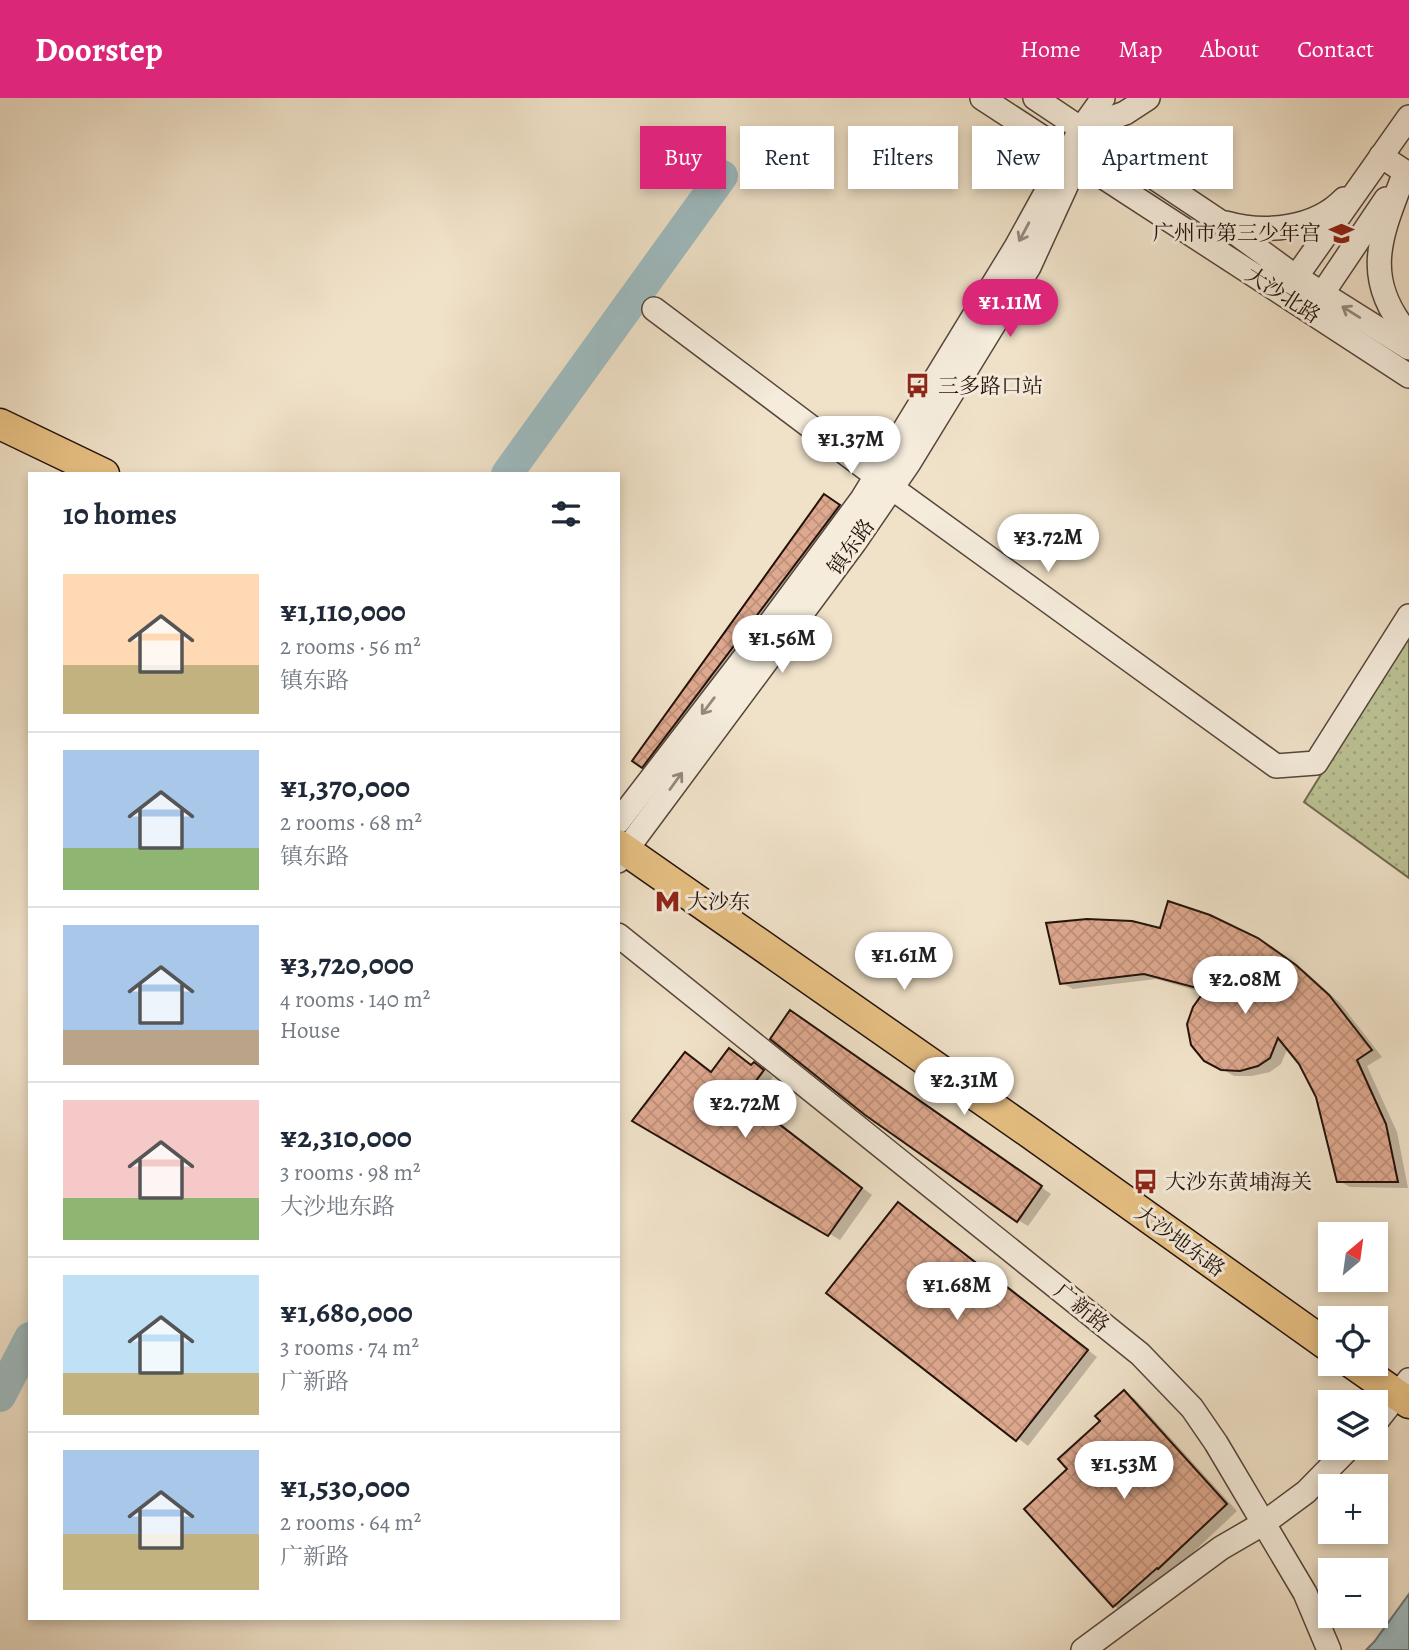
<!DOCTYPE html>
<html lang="en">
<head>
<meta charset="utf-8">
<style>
  :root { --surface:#fff; --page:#f2f2f3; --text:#1f2937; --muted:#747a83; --line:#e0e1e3; --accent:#db2777 }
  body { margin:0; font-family:Alegreya,"Noto Serif SC",serif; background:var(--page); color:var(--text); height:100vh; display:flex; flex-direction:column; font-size:26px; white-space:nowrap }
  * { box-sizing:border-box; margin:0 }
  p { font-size:23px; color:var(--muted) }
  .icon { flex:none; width:38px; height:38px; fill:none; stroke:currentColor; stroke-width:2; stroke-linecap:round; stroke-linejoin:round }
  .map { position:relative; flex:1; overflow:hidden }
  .panel { position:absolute; left:28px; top:374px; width:592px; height:1148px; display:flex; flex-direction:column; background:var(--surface); border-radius:0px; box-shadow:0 4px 10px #0003 }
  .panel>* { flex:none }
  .banner { position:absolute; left:640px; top:28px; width:663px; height:63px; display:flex; gap:14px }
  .needle { width:46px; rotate:29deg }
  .buttons { position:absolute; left:1318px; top:1124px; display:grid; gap:14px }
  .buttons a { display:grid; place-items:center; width:70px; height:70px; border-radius:0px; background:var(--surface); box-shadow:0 4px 10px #0003; font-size:35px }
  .price { position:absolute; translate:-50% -60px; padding:0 16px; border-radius:24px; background:#fff; color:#222; font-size:23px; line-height:46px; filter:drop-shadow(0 2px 4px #0008) }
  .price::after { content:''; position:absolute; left:50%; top:42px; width:21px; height:16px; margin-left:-10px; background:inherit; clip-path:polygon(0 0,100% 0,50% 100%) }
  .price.selected { background:var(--accent); color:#fff }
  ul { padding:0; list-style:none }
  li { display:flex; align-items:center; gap:21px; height:175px; padding:0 35px }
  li+li { border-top:2px solid var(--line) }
  li span { display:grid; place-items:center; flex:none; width:196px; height:140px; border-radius:0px; color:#555 }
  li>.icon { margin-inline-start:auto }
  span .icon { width:84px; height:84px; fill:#fffc; stroke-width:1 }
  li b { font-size:30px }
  h2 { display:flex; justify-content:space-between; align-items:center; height:84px; padding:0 35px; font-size:30px }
  .pill { padding:0 24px; border-radius:0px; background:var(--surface); box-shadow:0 4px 10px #0003; font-size:24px; line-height:63px }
  .pill.selected { background:var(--accent); color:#fff }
  header { display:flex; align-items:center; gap:42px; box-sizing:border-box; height:98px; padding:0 35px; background:var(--accent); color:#fff }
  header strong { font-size:33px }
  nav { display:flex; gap:38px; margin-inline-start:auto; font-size:24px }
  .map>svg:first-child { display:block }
  .park { fill:url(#park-dots); stroke:#706a50; stroke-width:2 }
  .water { fill:#9ebbc0; stroke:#6d7777; stroke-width:2 }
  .shadow { fill:#0003 }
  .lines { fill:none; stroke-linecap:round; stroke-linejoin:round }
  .river { stroke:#9ebbc0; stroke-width:32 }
  .building { fill:url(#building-cross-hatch); stroke:#23110a; stroke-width:2 }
  .minor-casing { stroke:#56453a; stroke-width:26 }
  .major-casing { stroke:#23110a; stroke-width:33 }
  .minor { stroke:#f5ecdc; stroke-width:23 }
  .major { stroke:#e8c184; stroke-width:30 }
  .oneway { stroke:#96897e }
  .labels { text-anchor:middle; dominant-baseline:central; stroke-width:6; stroke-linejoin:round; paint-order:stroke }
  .poi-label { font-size:21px; fill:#23110a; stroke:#f5ecdc; text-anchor:start }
  .street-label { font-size:21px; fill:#23110a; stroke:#f5ecdc }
</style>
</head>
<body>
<header>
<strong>Doorstep</strong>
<nav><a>Home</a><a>Map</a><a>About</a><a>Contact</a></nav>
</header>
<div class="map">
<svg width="1409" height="1552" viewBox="0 0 1409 1552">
  <defs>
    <pattern id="park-dots" width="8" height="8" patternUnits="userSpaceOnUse" patternTransform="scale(1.75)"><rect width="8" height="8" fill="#bcc395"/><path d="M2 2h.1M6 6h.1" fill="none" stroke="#a1a67f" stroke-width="1.8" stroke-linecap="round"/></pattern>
    <pattern id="building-cross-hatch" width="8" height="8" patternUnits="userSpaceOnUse" patternTransform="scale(1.75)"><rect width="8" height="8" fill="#dfa98f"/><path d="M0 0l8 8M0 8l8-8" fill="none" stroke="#bf907a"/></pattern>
  </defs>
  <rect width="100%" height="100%" fill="#f0e2c9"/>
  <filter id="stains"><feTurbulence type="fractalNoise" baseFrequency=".00286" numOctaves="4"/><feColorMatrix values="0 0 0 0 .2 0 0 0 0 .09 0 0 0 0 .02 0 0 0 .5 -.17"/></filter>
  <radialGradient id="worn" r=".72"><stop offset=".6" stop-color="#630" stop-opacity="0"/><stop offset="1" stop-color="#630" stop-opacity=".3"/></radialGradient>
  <!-- park -->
  <path class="park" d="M 1409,534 L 1409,780 L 1304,704 Z"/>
  <!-- water -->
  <path class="water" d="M 1409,1496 L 1409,1552 L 1366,1552 L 1374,1544 Z"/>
  <!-- shadow -->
  <g class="shadow">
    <path d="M 835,404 L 850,414 L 653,675 L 643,669 Z"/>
    <path d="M 1161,832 L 1269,848 L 1307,875 L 1340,905 L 1382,959 L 1367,968 L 1397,1034 L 1408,1090 L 1350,1089 L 1339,1083 L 1317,998 L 1301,965 L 1288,949 L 1281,966 L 1270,974 L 1252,978 L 1234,978 L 1205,961 L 1205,895 L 1156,881 L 1073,891 L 1062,885 Z"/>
    <path d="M 801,921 L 1051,1096 L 1028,1128 L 1018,1122 Z"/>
    <path d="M 686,956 L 713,975 L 753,968 L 754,966 L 765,972 L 773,979 L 753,1006 L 872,1097 L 840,1142 L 634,1022 Z"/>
    <path d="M 899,1106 L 1097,1259 L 1028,1348 L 829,1195 Z"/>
    <path d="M 1124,1294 L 1135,1301 L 1237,1413 L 1170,1476 L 1168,1475 L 1125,1514 L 1114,1508 L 1070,1371 Z"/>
  </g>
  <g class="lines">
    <!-- river -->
    <g class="river">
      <path d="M 507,376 L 722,78"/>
      <path d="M 0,1298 L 30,1240"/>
    </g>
  </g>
  <!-- building -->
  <g class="building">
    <path d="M 824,396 L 840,407 L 642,670 L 632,663 Z"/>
    <path d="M 1168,803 L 1210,817 L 1258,840 L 1296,867 L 1329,897 L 1372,952 L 1357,962 L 1386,1026 L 1398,1084 L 1337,1084 L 1316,999 L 1299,966 L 1278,940 L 1270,960 L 1258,968 L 1240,973 L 1221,972 L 1204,963 L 1191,947 L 1187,926 L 1193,909 L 1205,892 L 1144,876 L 1060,886 L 1046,825 L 1087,821 L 1132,823 L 1160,830 Z"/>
    <path d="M 790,912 L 1042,1088 L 1017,1124 L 865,1017 L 770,941 Z"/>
    <path d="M 729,950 L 751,967 L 754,964 L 764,972 L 744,999 L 862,1090 L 828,1138 L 632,1023 L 685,954 L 711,974 Z"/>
    <path d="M 898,1104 L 1088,1252 L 1016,1343 L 826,1195 Z"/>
    <path d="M 1124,1292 L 1227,1406 L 1158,1471 L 1157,1470 L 1113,1509 L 1024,1411 L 1067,1371 L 1058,1361 L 1100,1323 L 1095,1318 Z"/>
  </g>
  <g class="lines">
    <defs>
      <g id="minor">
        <path d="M 982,0 L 1409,278"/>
        <path d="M 1035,0 L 1219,123 L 1296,179 L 1409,250"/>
        <path d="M 1081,31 L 1125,15 L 1148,0"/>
        <path d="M 1381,58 L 1405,74 C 1381,137 1360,179 1409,237"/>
        <path d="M 1226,125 C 1265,136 1315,131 1344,101"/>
        <path d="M 1301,193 L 1296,179 L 1409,19"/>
        <path d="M 1312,208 L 1322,196 L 1386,101"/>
        <path d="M 654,211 L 892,390 L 1276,668 L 1316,665 L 1409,518"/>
        <path d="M 618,724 L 751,551 L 862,401 L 1016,149 L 1081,31 L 1103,0"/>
        <path d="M 618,763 L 855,444 L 909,365 L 1029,169 L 1072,75"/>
        <path d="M 618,837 L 1140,1256 L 1192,1310 L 1216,1345 L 1305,1495 L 1329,1552"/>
        <path d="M 1376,1324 L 1409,1282"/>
        <path d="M 1083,1552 L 1221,1450 L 1264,1425 L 1306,1394 L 1350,1349"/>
      </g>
      <g id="major">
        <path d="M 0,326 L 104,376"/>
        <path d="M 618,747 L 1030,1035 L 1330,1249"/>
        <path d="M 1352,1265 L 1409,1305"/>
      </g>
    </defs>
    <!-- minor casing -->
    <use href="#minor" class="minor-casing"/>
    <!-- major casing -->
    <use href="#major" class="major-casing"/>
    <!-- minor -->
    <use href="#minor" class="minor"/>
    <!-- major -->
    <use href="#major" class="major"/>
  </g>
  <!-- one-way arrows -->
  <defs><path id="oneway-shaft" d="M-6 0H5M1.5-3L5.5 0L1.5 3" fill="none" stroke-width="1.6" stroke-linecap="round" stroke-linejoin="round" transform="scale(1.75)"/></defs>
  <g class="oneway">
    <use href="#oneway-shaft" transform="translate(1024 134) rotate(118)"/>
    <use href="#oneway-shaft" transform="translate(1351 214) rotate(-148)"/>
    <use href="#oneway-shaft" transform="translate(708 608) rotate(127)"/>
    <use href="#oneway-shaft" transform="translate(676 683) rotate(-54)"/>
  </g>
  <!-- icons -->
  <defs>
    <symbol id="university-bare" viewBox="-9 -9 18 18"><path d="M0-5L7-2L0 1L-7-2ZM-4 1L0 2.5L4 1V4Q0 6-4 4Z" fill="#8f2418" stroke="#f5ecdc" stroke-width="2.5" paint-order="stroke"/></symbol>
    <symbol id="bus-bare" viewBox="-9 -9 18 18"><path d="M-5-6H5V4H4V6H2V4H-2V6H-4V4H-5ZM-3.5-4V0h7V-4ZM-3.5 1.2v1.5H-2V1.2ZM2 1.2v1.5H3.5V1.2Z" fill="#8f2418" stroke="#f5ecdc" stroke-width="2.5" paint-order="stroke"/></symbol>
    <symbol id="metro-bare" viewBox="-9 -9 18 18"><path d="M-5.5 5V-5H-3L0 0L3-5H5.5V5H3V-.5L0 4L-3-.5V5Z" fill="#8f2418" stroke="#f5ecdc" stroke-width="2.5" paint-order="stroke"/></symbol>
  </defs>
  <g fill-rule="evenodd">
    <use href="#university-bare" x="1324" y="118" width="35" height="35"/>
    <use href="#bus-bare" x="900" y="270" width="35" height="35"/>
    <use href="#metro-bare" x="650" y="786" width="35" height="35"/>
    <use href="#bus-bare" x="1128" y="1066" width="35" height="35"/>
  </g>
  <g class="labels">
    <!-- poi labels -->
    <g class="poi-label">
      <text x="1321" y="135" text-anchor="end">广州市第三少年宫</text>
      <text x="938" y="288">三多路口站</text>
      <text x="687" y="804">大沙东</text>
      <text x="1165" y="1084">大沙东黄埔海关</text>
    </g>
    <!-- street labels -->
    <g class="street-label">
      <text transform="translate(1283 197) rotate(33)">大沙北路</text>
      <text transform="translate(851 449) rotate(-54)">镇东路</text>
      <text transform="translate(1180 1143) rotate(36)">大沙地东路</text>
      <text transform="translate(1082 1210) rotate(39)">广新路</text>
    </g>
  </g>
  <rect width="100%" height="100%" filter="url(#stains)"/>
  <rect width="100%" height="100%" fill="url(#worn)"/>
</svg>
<div class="buttons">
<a><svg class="needle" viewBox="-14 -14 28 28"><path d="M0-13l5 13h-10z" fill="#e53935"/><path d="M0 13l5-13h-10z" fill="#747a83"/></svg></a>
<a><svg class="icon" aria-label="locate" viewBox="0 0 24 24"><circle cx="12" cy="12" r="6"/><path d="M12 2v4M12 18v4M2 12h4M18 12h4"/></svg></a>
<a><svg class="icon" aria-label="layers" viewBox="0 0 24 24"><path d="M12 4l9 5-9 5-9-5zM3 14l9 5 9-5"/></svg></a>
<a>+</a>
<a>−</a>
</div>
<b class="price selected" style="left:1010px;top:241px">¥1.11M</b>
<b class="price" style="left:851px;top:378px">¥1.37M</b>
<b class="price" style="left:1048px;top:476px">¥3.72M</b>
<b class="price" style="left:782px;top:577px">¥1.56M</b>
<b class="price" style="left:904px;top:894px">¥1.61M</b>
<b class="price" style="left:1245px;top:918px">¥2.08M</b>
<b class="price" style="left:964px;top:1019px">¥2.31M</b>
<b class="price" style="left:745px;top:1042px">¥2.72M</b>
<b class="price" style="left:957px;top:1224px">¥1.68M</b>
<b class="price" style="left:1124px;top:1403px">¥1.53M</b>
<div class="banner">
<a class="pill selected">Buy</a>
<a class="pill">Rent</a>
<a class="pill">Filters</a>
<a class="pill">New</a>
<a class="pill">Apartment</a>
</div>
<section class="panel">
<h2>10 homes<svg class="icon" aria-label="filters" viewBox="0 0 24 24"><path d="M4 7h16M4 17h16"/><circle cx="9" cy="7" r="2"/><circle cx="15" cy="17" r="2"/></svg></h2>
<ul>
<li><span style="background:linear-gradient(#ffd9b3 65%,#c2b280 0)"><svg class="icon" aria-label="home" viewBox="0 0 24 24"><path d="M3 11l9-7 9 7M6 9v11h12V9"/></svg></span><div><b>¥1,110,000</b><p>2 rooms · 56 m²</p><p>镇东路</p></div></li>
<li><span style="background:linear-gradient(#a9c7e8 70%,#8fb573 0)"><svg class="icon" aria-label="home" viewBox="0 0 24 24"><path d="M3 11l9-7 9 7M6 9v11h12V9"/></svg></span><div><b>¥1,370,000</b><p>2 rooms · 68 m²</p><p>镇东路</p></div></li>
<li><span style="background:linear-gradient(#a9c7e8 75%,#b9a48a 0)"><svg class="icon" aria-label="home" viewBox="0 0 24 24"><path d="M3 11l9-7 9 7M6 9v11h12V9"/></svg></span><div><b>¥3,720,000</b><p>4 rooms · 140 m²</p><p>House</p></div></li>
<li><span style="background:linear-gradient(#f6c9c9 70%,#8fb573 0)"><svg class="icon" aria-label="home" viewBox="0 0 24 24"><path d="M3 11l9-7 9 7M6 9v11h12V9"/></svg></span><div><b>¥2,310,000</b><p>3 rooms · 98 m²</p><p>大沙地东路</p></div></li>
<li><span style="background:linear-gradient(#bfe0f5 70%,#c2b280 0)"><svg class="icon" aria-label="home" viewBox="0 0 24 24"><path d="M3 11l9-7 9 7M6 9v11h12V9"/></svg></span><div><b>¥1,680,000</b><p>3 rooms · 74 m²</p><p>广新路</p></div></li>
<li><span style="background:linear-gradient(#a9c7e8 60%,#c2b280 0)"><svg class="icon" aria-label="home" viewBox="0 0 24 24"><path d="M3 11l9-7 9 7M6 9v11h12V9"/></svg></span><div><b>¥1,530,000</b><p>2 rooms · 64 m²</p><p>广新路</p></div></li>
</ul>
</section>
</div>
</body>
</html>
